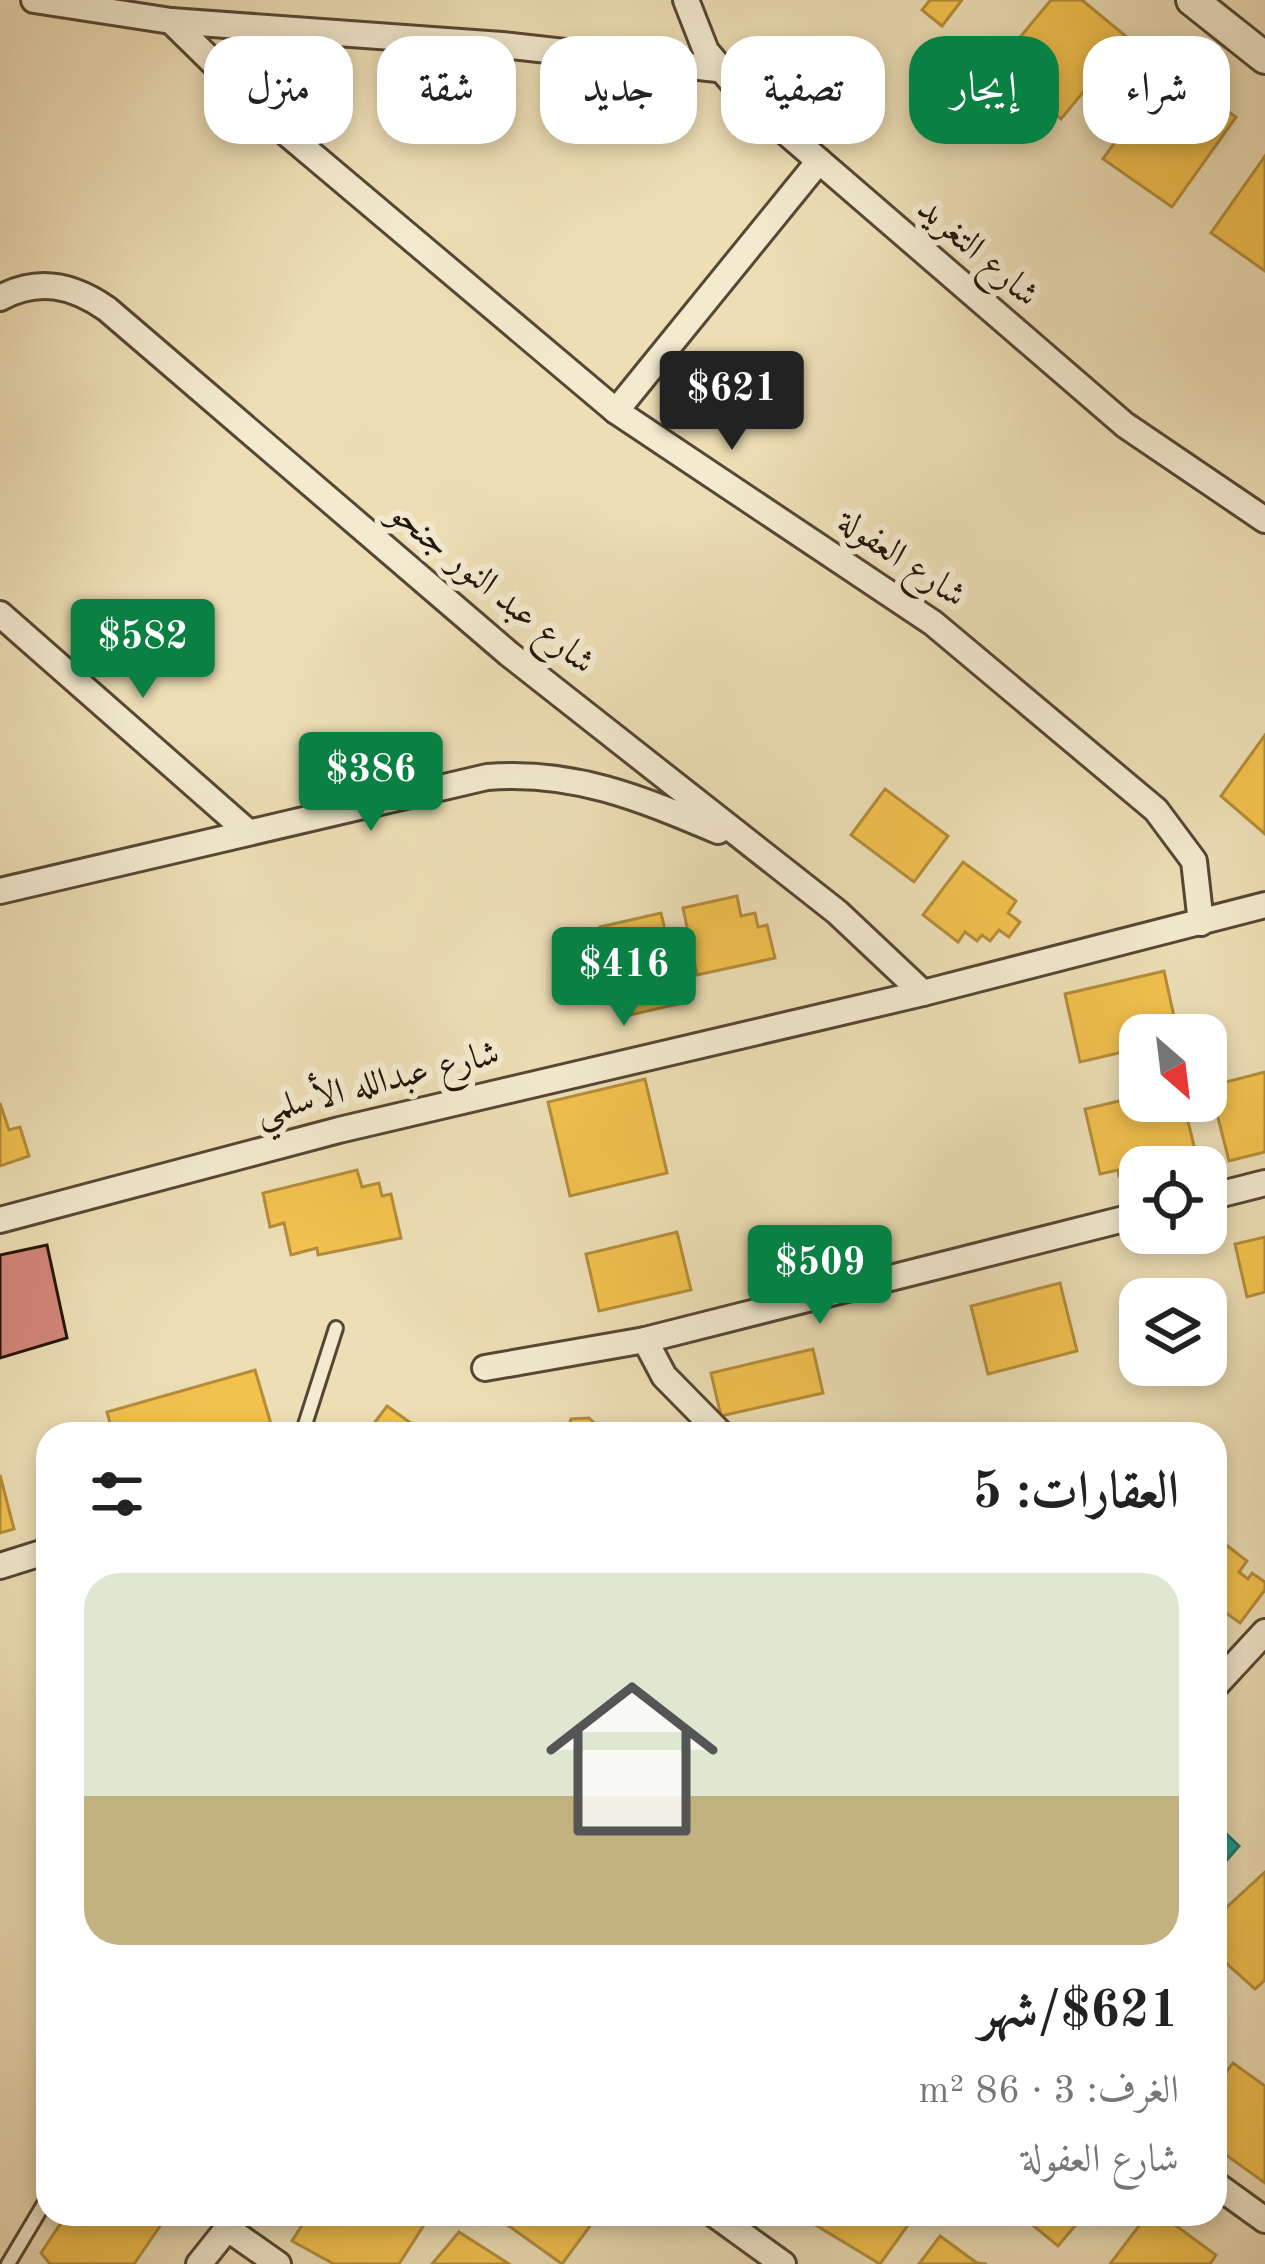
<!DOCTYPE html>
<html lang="ar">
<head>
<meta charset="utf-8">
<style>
  :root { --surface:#fff; --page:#f6f6f6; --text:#222; --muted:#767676; --line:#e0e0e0; --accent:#0b8043 }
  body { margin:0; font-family:"Old Standard TT",Amiri,serif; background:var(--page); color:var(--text); direction:rtl; height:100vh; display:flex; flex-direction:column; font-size:45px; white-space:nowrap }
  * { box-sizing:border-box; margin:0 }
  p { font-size:39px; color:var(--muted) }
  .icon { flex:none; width:66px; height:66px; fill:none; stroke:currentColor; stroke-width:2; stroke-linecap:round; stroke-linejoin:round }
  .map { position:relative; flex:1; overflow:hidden; direction:ltr }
  .details { position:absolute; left:36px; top:1422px; width:1191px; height:804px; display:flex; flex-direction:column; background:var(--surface); border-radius:36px; box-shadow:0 6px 18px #0003; direction:rtl }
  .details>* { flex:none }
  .hud { position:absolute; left:36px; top:36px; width:1194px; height:108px; direction:rtl; display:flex; gap:24px }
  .needle { width:78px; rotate:152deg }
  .controls { position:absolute; left:1119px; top:1014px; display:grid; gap:24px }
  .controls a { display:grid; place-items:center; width:108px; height:108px; border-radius:24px; background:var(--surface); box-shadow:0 6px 18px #0003; font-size:60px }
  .price { position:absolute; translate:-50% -102px; padding:0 27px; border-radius:12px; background:var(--accent); color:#fff; font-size:39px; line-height:78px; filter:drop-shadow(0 3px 6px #0008) }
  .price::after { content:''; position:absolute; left:50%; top:72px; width:36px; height:27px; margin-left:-18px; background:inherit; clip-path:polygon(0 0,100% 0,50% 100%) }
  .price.selected { background:#222; color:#fff }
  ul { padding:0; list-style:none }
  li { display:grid; align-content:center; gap:24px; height:636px; padding:0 48px }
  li+li { border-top:3px solid var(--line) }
  li span { display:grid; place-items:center; height:372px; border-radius:36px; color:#555 }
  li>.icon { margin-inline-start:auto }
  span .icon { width:216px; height:216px; fill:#fffc; stroke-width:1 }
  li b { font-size:51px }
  h2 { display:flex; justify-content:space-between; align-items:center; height:144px; padding:0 48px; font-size:51px }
  .tag { padding:0 42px; border-radius:36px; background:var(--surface); box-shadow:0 6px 18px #0003; font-size:42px; line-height:108px }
  .tag.selected { background:var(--accent); color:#fff }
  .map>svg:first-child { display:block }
  .homes { fill:#f2c14e; stroke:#b48d39; stroke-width:3 }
  .public { fill:#17a398; stroke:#1b786d; stroke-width:3 }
  .building { fill:#d4867b; stroke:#231509; stroke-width:3 }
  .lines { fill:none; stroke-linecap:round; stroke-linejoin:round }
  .service-casing { stroke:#564734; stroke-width:18 }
  .minor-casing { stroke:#564734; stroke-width:30 }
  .tertiary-casing { stroke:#564734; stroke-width:36 }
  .service { stroke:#f3eacf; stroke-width:12 }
  .minor { stroke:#f3eacf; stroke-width:24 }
  .tertiary { stroke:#f3eacf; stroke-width:30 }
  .labels { text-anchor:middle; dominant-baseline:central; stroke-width:12; stroke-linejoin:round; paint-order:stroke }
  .street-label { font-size:36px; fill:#231509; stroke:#f3eacf }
</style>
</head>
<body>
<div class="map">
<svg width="1265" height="2264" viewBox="0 0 1265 2264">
  <rect width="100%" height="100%" fill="#eddeb5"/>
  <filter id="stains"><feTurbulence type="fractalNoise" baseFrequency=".00167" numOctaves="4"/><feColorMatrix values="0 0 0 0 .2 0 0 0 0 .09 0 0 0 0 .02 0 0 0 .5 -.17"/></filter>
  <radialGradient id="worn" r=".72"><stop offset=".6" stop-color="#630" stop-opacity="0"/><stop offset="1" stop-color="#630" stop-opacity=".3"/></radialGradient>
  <!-- homes -->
  <g class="homes">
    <path d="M 930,0 L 962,0 L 942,26 L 922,10 Z"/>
    <path d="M 1051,0 L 1082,0 L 1128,38 L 1061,119 L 996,66 Z"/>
    <path d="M 1167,69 L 1236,117 L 1172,207 L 1103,159 Z"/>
    <path d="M 1265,156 L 1265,271 L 1211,233 Z"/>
    <path d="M 1265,735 L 1265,834 L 1221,796 Z"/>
    <path d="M 885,789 L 948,836 L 914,882 L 851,835 Z"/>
    <path d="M 963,862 L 1016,901 L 1008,913 L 1020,922 L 1009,937 L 999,930 L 990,941 L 982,935 L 977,941 L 965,932 L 958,942 L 923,915 Z"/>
    <path d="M 737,896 L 741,916 L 755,913 L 758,927 L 767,925 L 775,958 L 697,975 L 683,908 Z"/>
    <path d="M 661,913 L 682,1003 L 621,1017 L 600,927 Z"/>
    <path d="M 1164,971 L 1178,1035 L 1140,1035 L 1140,1061 L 1130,1063 L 1127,1051 L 1080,1062 L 1065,994 Z"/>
    <path d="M 1265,1072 L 1265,1152 L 1229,1161 L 1210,1086 Z"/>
    <path d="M 645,1079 L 667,1173 L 570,1196 L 548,1102 Z"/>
    <path d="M 1140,1096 L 1140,1101 L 1183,1101 L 1197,1158 L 1119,1176 L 1118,1170 L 1100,1174 L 1085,1109 Z"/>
    <path d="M 0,1103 L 9,1130 L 20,1127 L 29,1156 L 0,1166 Z"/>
    <path d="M 357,1170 L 362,1187 L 379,1183 L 382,1196 L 391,1194 L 401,1238 L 318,1255 L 317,1248 L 291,1255 L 284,1223 L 270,1227 L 263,1193 Z"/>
    <path d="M 677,1232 L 691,1290 L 599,1311 L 586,1254 Z"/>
    <path d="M 1265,1237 L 1265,1292 L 1247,1297 L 1235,1244 Z"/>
    <path d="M 1060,1283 L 1077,1351 L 988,1374 L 971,1306 Z"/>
    <path d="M 813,1349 L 823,1393 L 721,1416 L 711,1373 Z"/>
    <path d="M 255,1370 L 274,1434 L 113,1434 L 107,1412 Z"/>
    <path d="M 387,1406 L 426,1434 L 366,1434 Z"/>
    <path d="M 589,1418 L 600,1428 L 594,1434 L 510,1434 L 501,1428 L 569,1425 L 571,1419 Z"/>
    <path d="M 0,1475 L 14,1529 L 0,1533 Z"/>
    <path d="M 1216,1537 L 1247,1561 L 1239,1572 L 1248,1579 L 1252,1573 L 1265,1582 L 1265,1590 L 1240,1623 L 1215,1605 Z"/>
    <path d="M 1265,1872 L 1265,1980 L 1255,1989 L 1215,1953 L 1215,1918 Z"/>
    <path d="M 1233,2063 L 1265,2086 L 1265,2183 L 1215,2147 L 1215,2087 Z"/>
    <path d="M 67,2214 L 150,2214 L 160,2226 L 134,2264 L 50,2264 L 41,2253 Z"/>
    <path d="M 309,2214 L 431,2214 L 399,2264 L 334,2264 L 292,2241 Z"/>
    <path d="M 492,2214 L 599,2214 L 562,2264 Z"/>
    <path d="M 807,2214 L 916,2214 L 880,2264 L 804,2218 Z"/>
    <path d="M 1019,2214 L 1085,2214 L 1058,2246 Z"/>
    <path d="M 1148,2214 L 1160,2214 L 1216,2255 L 1210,2264 L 1110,2264 Z"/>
    <path d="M 459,2232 L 509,2264 L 432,2264 Z"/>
    <path d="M 940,2236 L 977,2263 L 987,2264 L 919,2264 Z"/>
  </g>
  <!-- public -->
  <path class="public" d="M 1215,1823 L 1239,1846 L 1215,1873 Z"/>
  <!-- building -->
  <path class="building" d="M 47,1245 L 67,1338 L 0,1358 L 0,1255 Z"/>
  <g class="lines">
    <defs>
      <g id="service">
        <path d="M 302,1434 L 336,1328"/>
        <path d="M 8,2264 L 48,2197"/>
      </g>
      <g id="minor">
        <path d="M 34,0 L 171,21 L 502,45 L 717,69"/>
        <path d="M 686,0 L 706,51 L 745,97 L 1125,425 L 1265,520"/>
        <path d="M 171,21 L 278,126 L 616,411 L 933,623 L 1156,810 L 1194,861 L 1201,923"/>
        <path d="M 0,298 C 38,277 73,285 107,309 L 509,654 L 837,912 L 923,993"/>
        <path d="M 616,411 L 819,161"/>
        <path d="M 0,614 L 248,832"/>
        <path d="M 0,891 L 487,777 C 573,770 640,798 718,831"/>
        <path d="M 1206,1198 L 1265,1183"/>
        <path d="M 0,1220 L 339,1130 L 923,993 L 1265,905"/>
        <path d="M 645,1340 L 664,1376 L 721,1434"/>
        <path d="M 485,1368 L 645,1340 L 1140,1215"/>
        <path d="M 0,1566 L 48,1551"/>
        <path d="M 1215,1686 L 1265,1632"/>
        <path d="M 1215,2184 L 1265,2220"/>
        <path d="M 714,2214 L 783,2264"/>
        <path d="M 228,2229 L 278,2264"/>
        <path d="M 199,2264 L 239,2214"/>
      </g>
      <path id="tertiary" d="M 1192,0 L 1265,58"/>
    </defs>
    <!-- service casing -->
    <use href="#service" class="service-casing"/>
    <!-- minor casing -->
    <use href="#minor" class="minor-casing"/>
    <!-- tertiary casing -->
    <use href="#tertiary" class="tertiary-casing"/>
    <!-- service -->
    <use href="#service" class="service"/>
    <!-- minor -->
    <use href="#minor" class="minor"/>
    <!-- tertiary -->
    <use href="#tertiary" class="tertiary"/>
  </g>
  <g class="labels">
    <!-- street labels -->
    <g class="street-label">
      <text transform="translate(977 253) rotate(41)">شارع التغريد</text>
      <text transform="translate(901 560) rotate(34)">شارع العفولة</text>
      <text transform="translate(491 589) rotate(39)">شارع عبد النور جنحو</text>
      <text transform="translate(378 1084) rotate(-14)">شارع عبدالله الأسلمي</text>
    </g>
  </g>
  <rect width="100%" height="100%" filter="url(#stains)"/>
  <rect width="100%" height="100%" fill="url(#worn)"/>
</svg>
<div class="controls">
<a><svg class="needle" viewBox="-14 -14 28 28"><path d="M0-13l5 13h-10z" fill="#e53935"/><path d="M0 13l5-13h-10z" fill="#767676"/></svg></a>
<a><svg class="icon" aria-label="locate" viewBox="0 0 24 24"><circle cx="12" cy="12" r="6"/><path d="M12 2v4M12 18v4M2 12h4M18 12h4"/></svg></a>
<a><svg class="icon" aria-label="layers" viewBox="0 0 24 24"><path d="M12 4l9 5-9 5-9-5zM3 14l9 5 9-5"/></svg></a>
</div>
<b class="price selected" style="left:732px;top:453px">$621</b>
<b class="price" style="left:143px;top:701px">$582</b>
<b class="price" style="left:371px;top:834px">$386</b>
<b class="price" style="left:624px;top:1029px">$416</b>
<b class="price" style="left:820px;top:1327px">$509</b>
<div class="hud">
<a class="tag">شراء</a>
<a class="tag selected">إيجار</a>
<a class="tag">تصفية</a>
<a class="tag">جديد</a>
<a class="tag">شقة</a>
<a class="tag">منزل</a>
</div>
<section class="details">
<h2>العقارات: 5<svg class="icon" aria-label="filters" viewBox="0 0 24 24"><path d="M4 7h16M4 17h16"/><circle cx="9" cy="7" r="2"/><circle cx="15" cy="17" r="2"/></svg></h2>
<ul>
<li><span style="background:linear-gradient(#dfe7d0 60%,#c2b280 0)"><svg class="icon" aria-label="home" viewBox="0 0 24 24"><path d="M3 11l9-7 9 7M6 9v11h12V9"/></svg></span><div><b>$621/شهر</b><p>الغرف: 3 · 86 m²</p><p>شارع العفولة</p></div></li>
</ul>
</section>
</div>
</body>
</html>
